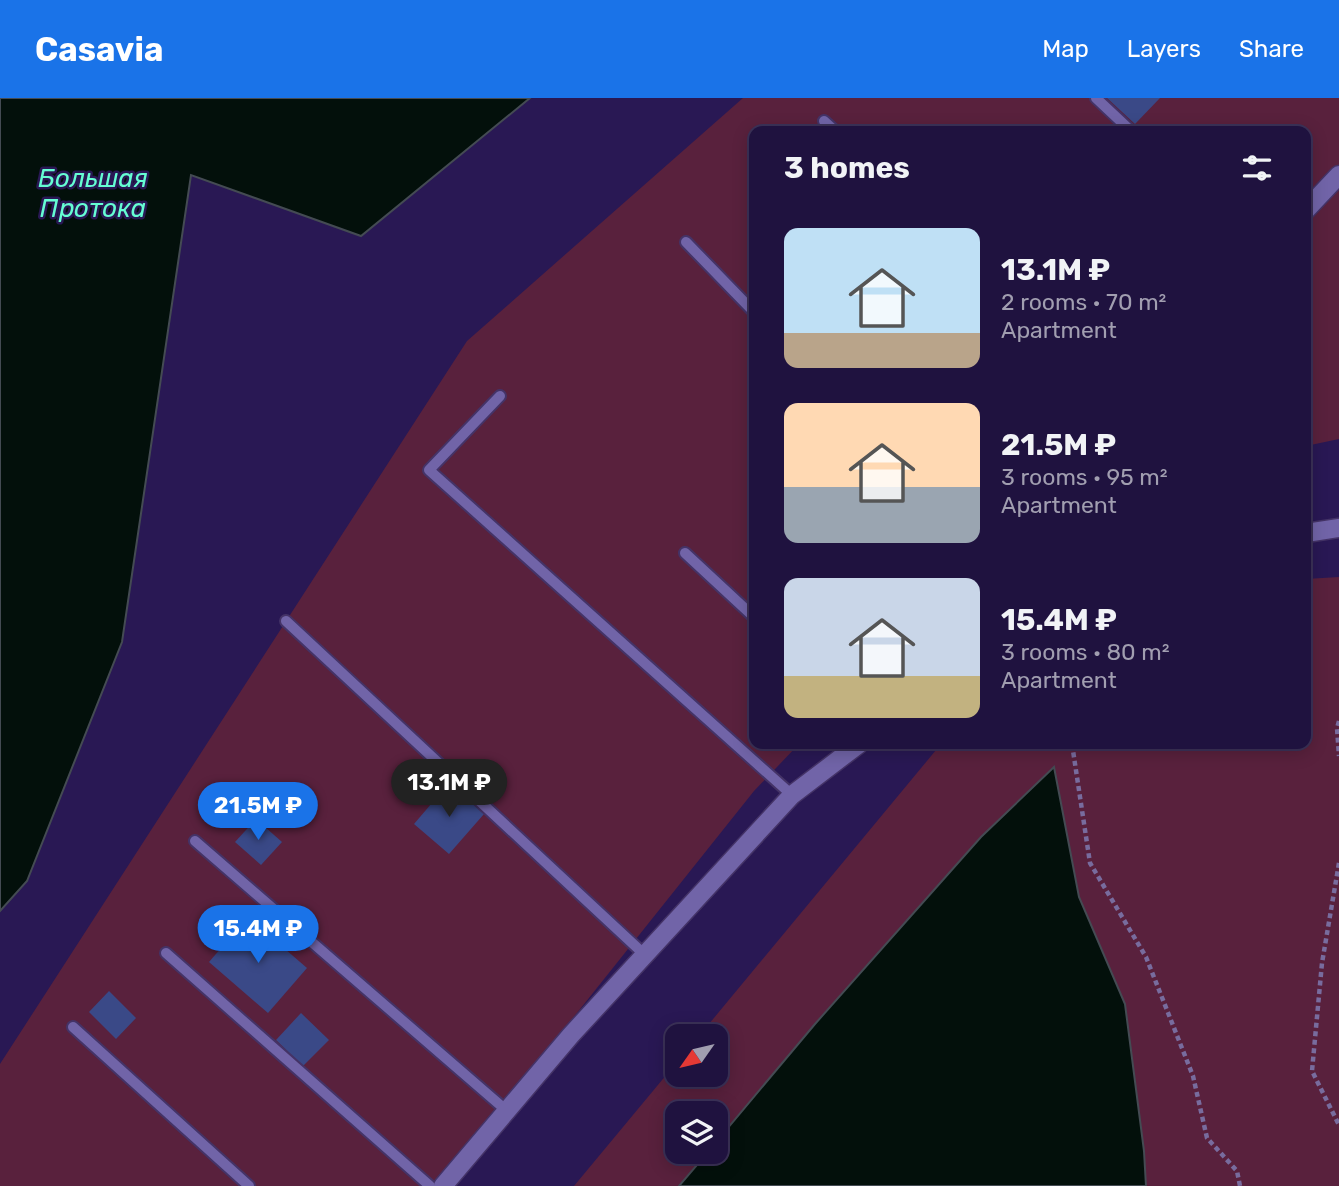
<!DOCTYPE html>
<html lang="en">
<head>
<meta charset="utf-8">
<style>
  :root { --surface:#1f123f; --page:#271b46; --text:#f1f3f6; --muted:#a19eb0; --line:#3c3259; --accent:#1a73e8 }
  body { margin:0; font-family:Rubik,sans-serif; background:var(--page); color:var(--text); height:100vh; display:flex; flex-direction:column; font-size:26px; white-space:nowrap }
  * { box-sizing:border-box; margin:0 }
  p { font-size:23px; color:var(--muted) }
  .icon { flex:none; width:38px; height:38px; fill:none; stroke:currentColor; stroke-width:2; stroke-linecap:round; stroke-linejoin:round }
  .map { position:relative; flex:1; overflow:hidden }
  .drawer { position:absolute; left:749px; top:28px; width:562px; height:623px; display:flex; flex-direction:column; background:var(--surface); border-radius:14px; box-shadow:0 4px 18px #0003,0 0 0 2px var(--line) }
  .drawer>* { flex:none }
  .needle { width:46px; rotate:236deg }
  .tools { position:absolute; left:665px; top:926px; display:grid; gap:14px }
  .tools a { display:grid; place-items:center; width:63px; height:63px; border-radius:14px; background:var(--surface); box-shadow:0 4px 18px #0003,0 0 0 2px var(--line); font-size:35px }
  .price { position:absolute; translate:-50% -60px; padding:0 16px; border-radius:24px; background:var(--accent); color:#fff; font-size:23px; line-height:46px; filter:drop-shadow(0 2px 4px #0008) }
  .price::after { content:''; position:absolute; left:50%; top:42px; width:21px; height:16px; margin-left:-10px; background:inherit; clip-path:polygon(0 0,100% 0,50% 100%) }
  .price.active { background:#222; color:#fff }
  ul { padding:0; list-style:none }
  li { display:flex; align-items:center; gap:21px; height:175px; padding:0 35px }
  li span { display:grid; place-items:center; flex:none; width:196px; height:140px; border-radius:14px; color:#555 }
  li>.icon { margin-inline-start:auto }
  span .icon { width:84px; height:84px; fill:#fffc; stroke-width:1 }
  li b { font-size:30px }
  h2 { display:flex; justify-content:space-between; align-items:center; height:84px; padding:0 35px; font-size:30px }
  header { display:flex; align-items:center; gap:42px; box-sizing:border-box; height:98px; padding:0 35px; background:var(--accent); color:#fff }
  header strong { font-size:33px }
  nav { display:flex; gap:38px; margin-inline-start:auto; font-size:24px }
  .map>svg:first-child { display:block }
  .green { fill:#59213d; fill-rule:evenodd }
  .water { fill:#03100b; stroke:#444b53; stroke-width:2 }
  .building { fill:#3a4987 }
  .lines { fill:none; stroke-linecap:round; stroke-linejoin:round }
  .service-casing { stroke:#443367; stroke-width:14 }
  .minor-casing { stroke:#443367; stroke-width:21 }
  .path { stroke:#786c9e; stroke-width:4.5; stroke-dasharray:5 3.5; stroke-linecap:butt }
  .service { stroke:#7164a8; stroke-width:10 }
  .minor { stroke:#7164a8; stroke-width:18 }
  .labels { text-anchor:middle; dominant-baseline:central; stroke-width:5; stroke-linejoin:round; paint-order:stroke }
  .water-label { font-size:26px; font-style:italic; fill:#65fdd3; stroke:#291854 }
</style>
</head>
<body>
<header>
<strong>Casavia</strong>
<nav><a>Map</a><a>Layers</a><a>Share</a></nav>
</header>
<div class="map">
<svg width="1339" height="1088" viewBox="0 0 1339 1088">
  <rect width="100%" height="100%" fill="#291854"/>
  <!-- green -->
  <g class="green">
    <path d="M 743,0 L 1339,0 L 1339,341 L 1306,348 L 1306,33 L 754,33 L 754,646 L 799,646 L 754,693 L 439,1088 L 0,1088 L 0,966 L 467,243 Z"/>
    <path d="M 1339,479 L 1339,1088 L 574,1088 L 677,964 L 677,976 L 716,976 L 716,938 L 699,938 L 941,646 L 1306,646 L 1306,481 ZM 677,1015 L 716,1015 L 716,1054 L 677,1054 Z"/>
  </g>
  <!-- water -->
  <g class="water">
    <path d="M 0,0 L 530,0 L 361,138 L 191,77 L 122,544 L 27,783 L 0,813 Z"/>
    <path d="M 1054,669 L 1079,799 L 1125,906 L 1144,1053 L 1146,1088 L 679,1088 L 708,1054 L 716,1054 L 716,1044 L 815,926 L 981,739 Z"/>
  </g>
  <!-- building -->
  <g class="building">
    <path d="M 1107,0 L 1160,0 L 1135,26 Z"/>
    <path d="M 449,685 L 484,716 L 449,756 L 414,726 Z"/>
    <path d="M 256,721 L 282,744 L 261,767 L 235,744 Z"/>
    <path d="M 248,819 L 307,870 L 268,915 L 209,864 Z"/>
    <path d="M 109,893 L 136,920 L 116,941 L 89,914 Z"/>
    <path d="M 301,915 L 329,942 L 303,968 L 276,942 Z"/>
  </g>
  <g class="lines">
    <defs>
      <g id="service">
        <path d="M 1096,0 L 1131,33"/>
        <path d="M 824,23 L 835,33"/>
        <path d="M 686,144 L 754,214"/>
        <path d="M 500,298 L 429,372 L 792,697"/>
        <path d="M 685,455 L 754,519"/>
        <path d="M 286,523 L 645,857"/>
        <path d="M 195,743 L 507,1013"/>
        <path d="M 166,855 L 430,1088"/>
        <path d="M 73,929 L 249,1088"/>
      </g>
      <g id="minor">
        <path d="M 1306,112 L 1339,77"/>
        <path d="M 1306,435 L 1339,430"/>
        <path d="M 443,1088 L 571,937 L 792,697 L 859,646"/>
      </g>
    </defs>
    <!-- service casing -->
    <use href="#service" class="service-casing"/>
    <!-- minor casing -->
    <use href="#minor" class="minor-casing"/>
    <!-- path -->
    <g class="path">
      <path d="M 1339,623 L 1337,630 L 1339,658"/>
      <path d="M 1072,646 L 1090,765 L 1146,859 L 1193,978 L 1207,1040 L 1237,1073 L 1240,1088"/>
      <path d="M 1339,765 L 1322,865 L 1312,973 L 1339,1027"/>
    </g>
    <!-- service -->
    <use href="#service" class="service"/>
    <!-- minor -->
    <use href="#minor" class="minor"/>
  </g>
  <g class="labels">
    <!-- water labels -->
    <g class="water-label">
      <text x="93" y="80">Большая<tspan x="93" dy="30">Протока</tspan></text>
    </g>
  </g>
</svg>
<div class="tools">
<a><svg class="needle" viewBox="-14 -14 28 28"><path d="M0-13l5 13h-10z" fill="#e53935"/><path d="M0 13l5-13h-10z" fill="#a19eb0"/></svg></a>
<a><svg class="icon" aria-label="layers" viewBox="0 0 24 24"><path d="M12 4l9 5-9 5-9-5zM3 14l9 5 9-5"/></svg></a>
</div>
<b class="price active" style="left:449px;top:721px">13.1M ₽</b>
<b class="price" style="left:258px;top:744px">21.5M ₽</b>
<b class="price" style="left:258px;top:867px">15.4M ₽</b>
<section class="drawer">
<h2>3 homes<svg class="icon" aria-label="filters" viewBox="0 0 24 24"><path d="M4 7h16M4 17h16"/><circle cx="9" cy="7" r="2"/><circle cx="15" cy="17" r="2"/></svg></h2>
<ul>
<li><span style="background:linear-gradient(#bfe0f5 75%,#b9a48a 0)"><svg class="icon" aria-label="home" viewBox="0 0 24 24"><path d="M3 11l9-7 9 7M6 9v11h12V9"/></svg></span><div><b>13.1M ₽</b><p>2 rooms · 70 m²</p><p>Apartment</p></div></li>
<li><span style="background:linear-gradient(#ffd9b3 60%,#9aa5b1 0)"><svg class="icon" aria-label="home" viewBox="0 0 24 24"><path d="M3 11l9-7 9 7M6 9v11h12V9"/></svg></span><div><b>21.5M ₽</b><p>3 rooms · 95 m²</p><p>Apartment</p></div></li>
<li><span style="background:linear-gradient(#c9d6e8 70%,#c2b280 0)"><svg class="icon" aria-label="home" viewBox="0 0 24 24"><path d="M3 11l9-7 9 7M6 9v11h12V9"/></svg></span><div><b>15.4M ₽</b><p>3 rooms · 80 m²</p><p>Apartment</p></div></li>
</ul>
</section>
</div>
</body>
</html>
